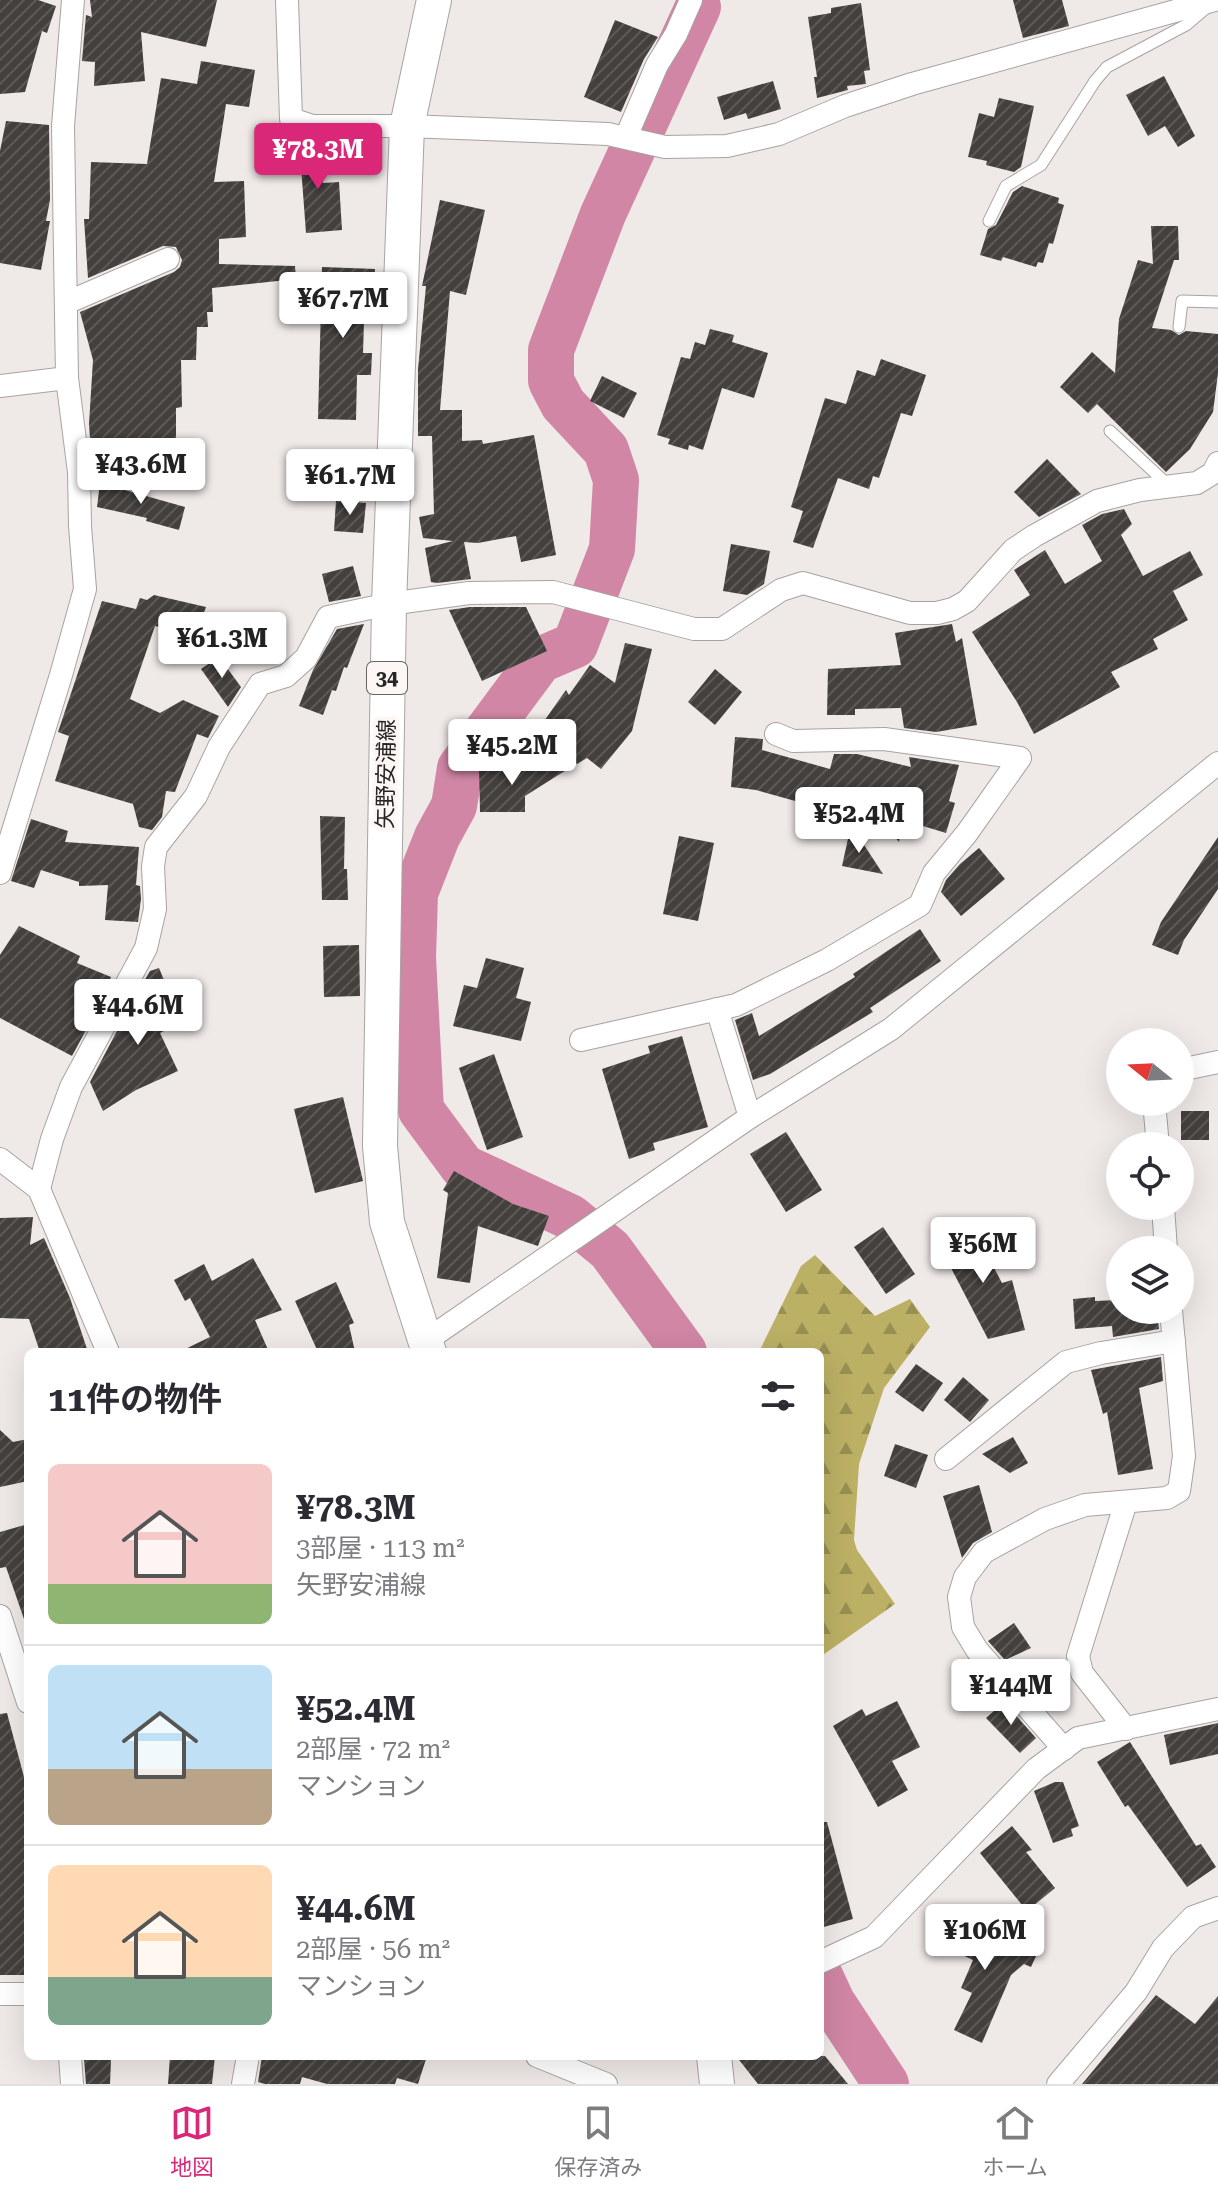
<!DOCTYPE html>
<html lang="ja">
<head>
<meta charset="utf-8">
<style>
  :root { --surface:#fff; --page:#f7f7f7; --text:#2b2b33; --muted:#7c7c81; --line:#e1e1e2; --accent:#db2777 }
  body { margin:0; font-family:"Roboto Serif","Noto Sans JP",serif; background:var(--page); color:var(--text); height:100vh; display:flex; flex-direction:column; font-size:30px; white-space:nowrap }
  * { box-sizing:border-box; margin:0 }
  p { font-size:26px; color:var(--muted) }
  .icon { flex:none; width:44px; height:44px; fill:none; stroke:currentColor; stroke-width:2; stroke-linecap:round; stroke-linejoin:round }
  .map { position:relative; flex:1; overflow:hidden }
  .details { position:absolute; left:24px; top:1348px; width:800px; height:712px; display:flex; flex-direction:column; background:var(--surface); border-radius:12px; box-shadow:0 8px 32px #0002 }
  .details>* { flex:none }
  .needle { width:52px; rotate:288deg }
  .tools { position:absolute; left:1106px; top:1028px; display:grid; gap:16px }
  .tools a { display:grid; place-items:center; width:88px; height:88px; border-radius:50%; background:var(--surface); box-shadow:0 8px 32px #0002; font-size:40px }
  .price { position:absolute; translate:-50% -68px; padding:0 18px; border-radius:8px; background:#fff; color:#222; font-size:26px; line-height:52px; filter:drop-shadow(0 2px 4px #0008) }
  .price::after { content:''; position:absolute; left:50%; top:48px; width:24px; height:18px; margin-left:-12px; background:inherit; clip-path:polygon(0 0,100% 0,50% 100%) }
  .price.selected { background:var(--accent); color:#fff }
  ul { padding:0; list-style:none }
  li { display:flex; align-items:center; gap:24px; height:200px; padding:0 24px }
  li+li { border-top:2px solid var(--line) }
  li span { display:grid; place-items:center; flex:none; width:224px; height:160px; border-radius:12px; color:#555 }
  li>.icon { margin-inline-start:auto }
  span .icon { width:96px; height:96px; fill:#fffc; stroke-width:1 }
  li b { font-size:34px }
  h2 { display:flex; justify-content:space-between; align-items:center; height:96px; padding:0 24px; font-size:34px }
  .tab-bar { display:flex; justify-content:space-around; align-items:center; height:112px; border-top:2px solid var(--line); background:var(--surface); font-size:22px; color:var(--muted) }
  .tab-bar a { display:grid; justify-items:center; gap:4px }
  .tab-bar .selected { color:var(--accent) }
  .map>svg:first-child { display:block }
  .forest { fill:url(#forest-firs) }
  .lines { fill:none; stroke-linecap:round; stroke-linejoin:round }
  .river { stroke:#d086a4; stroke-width:46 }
  .building { fill:url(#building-hatch) }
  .lane-casing { stroke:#a8a3a1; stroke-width:13 }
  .street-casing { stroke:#a8a3a1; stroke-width:24 }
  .primary-casing { stroke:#a8a3a1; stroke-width:36 }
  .lane { stroke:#fff; stroke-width:11 }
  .street { stroke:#fff; stroke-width:22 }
  .primary { stroke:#fff; stroke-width:34 }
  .labels { text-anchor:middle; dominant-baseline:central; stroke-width:8; stroke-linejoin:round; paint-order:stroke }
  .shield { fill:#fcf7f4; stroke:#676462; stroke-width:2 }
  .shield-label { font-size:20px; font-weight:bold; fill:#272524 }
  .street-label { font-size:22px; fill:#272524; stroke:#fcf7f4 }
</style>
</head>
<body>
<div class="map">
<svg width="1218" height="2084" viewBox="0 0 1218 2084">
  <defs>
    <pattern id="forest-firs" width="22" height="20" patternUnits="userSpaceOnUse" patternTransform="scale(2)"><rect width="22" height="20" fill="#bbb064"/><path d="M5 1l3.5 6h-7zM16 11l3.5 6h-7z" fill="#988f52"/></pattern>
    <pattern id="building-hatch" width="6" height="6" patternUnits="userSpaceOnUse" patternTransform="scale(2)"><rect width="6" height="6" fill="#43403d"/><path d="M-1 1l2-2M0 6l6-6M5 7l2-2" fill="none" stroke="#5c5957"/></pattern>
  </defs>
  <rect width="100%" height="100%" fill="#efe9e7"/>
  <!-- forest -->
  <path class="forest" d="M 815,1255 L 875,1316 L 910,1299 L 930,1327 L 884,1388 L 859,1464 L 854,1540 L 857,1550 L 895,1604 L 820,1657 L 820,1352 L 759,1352 L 801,1266 Z"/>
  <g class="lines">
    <!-- river -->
    <g class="river">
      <path d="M 684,1352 L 610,1250 L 570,1217 L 463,1167 L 421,1110 L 413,958 L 415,893 L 437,837 L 454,806 L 460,768 L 540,660 L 575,645 L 612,549 L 616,480 L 606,450 L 563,404 L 551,381 L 551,350 L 603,214 L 698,7"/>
      <path d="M 820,1976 L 832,2002 L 886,2084"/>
    </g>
  </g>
  <!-- building -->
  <g class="building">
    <path d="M 0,0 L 38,0 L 56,6 L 47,33 L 42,31 L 25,92 L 0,94 Z"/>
    <path d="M 90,0 L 217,0 L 206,47 L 141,32 L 145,81 L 94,86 L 95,62 L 82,61 L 86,15 L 92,17 Z"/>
    <path d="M 1013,0 L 1062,0 L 1069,26 L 1023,38 Z"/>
    <path d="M 861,3 L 870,70 L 864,71 L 866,84 L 847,86 L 848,90 L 817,98 L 814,77 L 817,77 L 808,17 L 831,13 L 831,8 Z"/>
    <path d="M 615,20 L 658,37 L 644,59 L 621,112 L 584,97 Z"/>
    <path d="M 201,61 L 255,70 L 249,107 L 226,104 L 214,182 L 244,181 L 246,237 L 219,239 L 219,264 L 295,266 L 296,279 L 212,288 L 213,312 L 207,312 L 208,327 L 197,327 L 196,360 L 181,360 L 182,407 L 176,408 L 176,466 L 92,467 L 89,424 L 93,360 L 80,312 L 174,272 L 180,267 L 182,260 L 176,247 L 163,246 L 88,278 L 84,219 L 89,219 L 91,162 L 147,164 L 161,78 L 197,84 Z"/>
    <path d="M 1164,76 L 1195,136 L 1178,147 L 1165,126 L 1148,136 L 1126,95 Z"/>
    <path d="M 773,81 L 781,109 L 748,119 L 746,113 L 724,120 L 717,97 Z"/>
    <path d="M 999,98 L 1034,106 L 1021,167 L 1014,172 L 986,165 L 987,161 L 968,157 L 979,113 L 994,117 Z"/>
    <path d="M 6,121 L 49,125 L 50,200 L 46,221 L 50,221 L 41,270 L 0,263 L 0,151 Z"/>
    <path d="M 299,140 L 321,140 L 323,183 L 339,182 L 342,230 L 306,233 Z"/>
    <path d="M 1022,186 L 1059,198 L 1058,203 L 1064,205 L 1053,244 L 1049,243 L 1043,263 L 1038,262 L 1036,267 L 1003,257 L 1001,261 L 980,255 L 988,229 L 996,225 L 1013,192 Z"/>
    <path d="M 440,200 L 485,210 L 466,295 L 450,291 L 440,410 L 462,410 L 462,441 L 482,440 L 483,444 L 534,435 L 556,555 L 521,562 L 516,536 L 478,543 L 464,542 L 471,579 L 437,583 L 431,582 L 425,548 L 453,541 L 423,538 L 419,517 L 434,514 L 432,436 L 418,436 L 418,369 L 426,286 L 422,286 Z"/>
    <path d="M 1151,226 L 1178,226 L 1179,260 L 1174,260 L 1152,328 L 1171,330 L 1179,335 L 1186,331 L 1218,334 L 1218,373 L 1213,412 L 1190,449 L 1166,472 L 1097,404 L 1088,413 L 1060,387 L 1092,352 L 1115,373 L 1119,319 L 1138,260 L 1153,264 Z"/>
    <path d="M 322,267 L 375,269 L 374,290 L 365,290 L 363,353 L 372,353 L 371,375 L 357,375 L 356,420 L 318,419 Z"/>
    <path d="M 710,329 L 734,335 L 732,342 L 768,353 L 754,398 L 722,388 L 703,450 L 689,445 L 688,450 L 668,444 L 670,439 L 657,435 L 681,357 L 690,359 L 695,342 L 705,345 Z"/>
    <path d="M 881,359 L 926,375 L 912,416 L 901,413 L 879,478 L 873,476 L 869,489 L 838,478 L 813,548 L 793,542 L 803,511 L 791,507 L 825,398 L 846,404 L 857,370 L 875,376 Z"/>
    <path d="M 602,376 L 637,393 L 624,418 L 590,401 Z"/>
    <path d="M 1047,459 L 1081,494 L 1039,517 L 1014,492 Z"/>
    <path d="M 100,483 L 185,507 L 179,530 L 146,521 L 147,518 L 97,507 Z"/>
    <path d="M 336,501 L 366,503 L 363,533 L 334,531 Z"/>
    <path d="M 1124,509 L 1132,524 L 1121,535 L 1143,576 L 1190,551 L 1203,575 L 1173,591 L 1188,620 L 1153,639 L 1158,649 L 1111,672 L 1120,687 L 1034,734 L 1017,702 L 972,632 L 1030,595 L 1014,570 L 1045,550 L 1065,584 L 1102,561 L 1082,525 L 1102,514 Z"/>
    <path d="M 731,544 L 770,551 L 764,584 L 747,595 L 723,591 Z"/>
    <path d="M 353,566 L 361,596 L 329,602 L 322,574 Z"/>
    <path d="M 154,595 L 206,607 L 196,636 L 155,626 L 130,699 L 160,713 L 183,700 L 219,716 L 208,738 L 197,734 L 175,792 L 166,791 L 162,817 L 152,830 L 139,827 L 133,804 L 55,781 L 69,736 L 58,732 L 102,601 L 136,609 L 140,598 L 147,600 Z"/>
    <path d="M 470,607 L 526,607 L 547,651 L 482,681 L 449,610 Z"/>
    <path d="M 364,624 L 347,668 L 344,667 L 336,691 L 332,690 L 323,715 L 299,706 L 313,670 L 337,629 Z"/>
    <path d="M 952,624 L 956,642 L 962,638 L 977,725 L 936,732 L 904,728 L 901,708 L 855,709 L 855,715 L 827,715 L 828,669 L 901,665 L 895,633 Z"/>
    <path d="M 625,643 L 652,649 L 632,731 L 601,769 L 587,758 L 577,764 L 535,734 L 566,690 L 569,695 L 590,665 L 615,683 Z"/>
    <path d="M 219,657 L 241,687 L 228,707 L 201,669 Z"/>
    <path d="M 715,669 L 742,692 L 715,725 L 688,702 Z"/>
    <path d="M 735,737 L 763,739 L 762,750 L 830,769 L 834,754 L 857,754 L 911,767 L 909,757 L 959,765 L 949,801 L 955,803 L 946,833 L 903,820 L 899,842 L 858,793 L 839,807 L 807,799 L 806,804 L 756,790 L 731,787 Z"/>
    <path d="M 571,767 L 525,796 L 525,812 L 480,812 L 479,769 Z"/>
    <path d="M 320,816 L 345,817 L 344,869 L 347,869 L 348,900 L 322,900 Z"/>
    <path d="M 31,819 L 68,831 L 65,842 L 139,847 L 136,885 L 140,886 L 141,899 L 138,922 L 105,920 L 108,885 L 79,886 L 79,882 L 41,870 L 34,888 L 11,881 Z"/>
    <path d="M 851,825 L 883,874 L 842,866 Z"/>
    <path d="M 679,836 L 714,843 L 698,921 L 663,914 Z"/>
    <path d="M 1218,837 L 1218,889 L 1184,940 L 1178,955 L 1152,945 L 1161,922 Z"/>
    <path d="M 979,848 L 1005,879 L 961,916 L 941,892 L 946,880 L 960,864 Z"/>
    <path d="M 19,926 L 80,956 L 77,963 L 111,977 L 97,1010 L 72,1056 L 0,1018 L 0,955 Z"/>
    <path d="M 920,929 L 941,961 L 870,1008 L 873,1012 L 770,1074 L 753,1080 L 735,1020 L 752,1013 L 759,1036 L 855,977 L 853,974 Z"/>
    <path d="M 359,945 L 360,996 L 324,997 L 323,946 Z"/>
    <path d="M 486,958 L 524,968 L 516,998 L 531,1002 L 521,1041 L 453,1026 L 464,985 L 477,988 Z"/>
    <path d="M 159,968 L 171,997 L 168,999 L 181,1022 L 160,1033 L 178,1071 L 136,1090 L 103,1111 L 90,1082 L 117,1031 L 143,1017 L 135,997 L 150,971 Z"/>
    <path d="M 682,1036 L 708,1127 L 653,1143 L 655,1150 L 629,1159 L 602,1069 L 650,1053 L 648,1046 Z"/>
    <path d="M 494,1054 L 523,1137 L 487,1150 L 459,1068 Z"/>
    <path d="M 343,1097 L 363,1181 L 315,1193 L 294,1109 Z"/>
    <rect x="1181" y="1111" width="28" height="29"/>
    <path d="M 786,1132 L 822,1190 L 786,1212 L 750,1154 Z"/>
    <path d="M 454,1171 L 513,1204 L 549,1216 L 538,1246 L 478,1226 L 470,1283 L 437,1278 L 448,1193 L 443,1190 Z"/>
    <path d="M 33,1217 L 30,1245 L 44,1238 L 70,1298 L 88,1352 L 40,1352 L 29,1319 L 0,1318 L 0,1218 Z"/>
    <path d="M 972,1226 L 1002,1283 L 1012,1280 L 1025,1330 L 988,1339 L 938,1243 Z"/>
    <path d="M 883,1227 L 915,1274 L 886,1294 L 854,1247 Z"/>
    <path d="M 253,1258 L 282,1310 L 255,1320 L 269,1352 L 179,1352 L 210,1337 L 190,1298 L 185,1301 L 174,1280 L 204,1264 L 212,1281 Z"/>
    <path d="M 336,1282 L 354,1323 L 349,1325 L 355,1352 L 318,1352 L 295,1301 Z"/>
    <path d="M 1095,1297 L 1095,1301 L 1120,1300 L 1120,1310 L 1157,1310 L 1159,1329 L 1113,1337 L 1112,1326 L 1075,1329 L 1073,1299 Z"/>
    <path d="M 1161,1357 L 1163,1381 L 1139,1388 L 1153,1469 L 1118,1475 L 1107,1412 L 1103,1414 L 1091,1370 Z"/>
    <path d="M 916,1364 L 943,1383 L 923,1412 L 895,1392 Z"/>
    <path d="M 963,1377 L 989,1400 L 970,1422 L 944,1400 Z"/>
    <path d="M 0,1430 L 13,1442 L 28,1439 L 28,1481 L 0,1487 Z"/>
    <path d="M 1013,1437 L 1028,1463 L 1010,1473 L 982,1454 Z"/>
    <path d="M 895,1444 L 928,1455 L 916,1488 L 884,1476 Z"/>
    <path d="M 979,1485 L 992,1532 L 973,1543 L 962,1558 L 943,1496 Z"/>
    <path d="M 28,1524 L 28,1621 L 25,1622 L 6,1567 L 0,1568 L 0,1532 Z"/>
    <path d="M 1014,1623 L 1031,1648 L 1005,1660 L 988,1641 Z"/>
    <path d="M 897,1701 L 920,1747 L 892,1761 L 908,1790 L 878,1807 L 833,1726 L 862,1709 L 866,1716 Z"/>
    <path d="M 1004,1702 L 1036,1738 L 1020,1753 L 986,1718 Z"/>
    <path d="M 7,1713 L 28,1792 L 28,1975 L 0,1975 L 0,1714 Z"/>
    <path d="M 1218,1723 L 1218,1754 L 1170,1765 L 1164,1735 Z"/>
    <path d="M 1130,1742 L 1196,1846 L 1201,1844 L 1216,1867 L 1187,1887 L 1128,1805 L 1125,1807 L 1097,1762 Z"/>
    <path d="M 1055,1782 L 1063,1782 L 1079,1826 L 1071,1829 L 1073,1836 L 1053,1843 L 1034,1791 Z"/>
    <path d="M 820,1822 L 827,1822 L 853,1919 L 820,1928 Z"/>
    <path d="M 1012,1826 L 1032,1850 L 1026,1852 L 1055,1888 L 1027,1911 L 980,1853 Z"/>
    <path d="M 943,1918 L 1004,1946 L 1012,1929 L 1042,1943 L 1031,1967 L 1024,1964 L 1011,1975 L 982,2043 L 954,2030 L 972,1993 L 961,1988 L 973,1960 L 933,1941 Z"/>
    <path d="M 1156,1995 L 1195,2024 L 1218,1996 L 1218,2084 L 1082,2084 Z"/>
    <path d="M 170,2056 L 215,2056 L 212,2084 L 168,2084 Z"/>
    <path d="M 262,2056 L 427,2056 L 418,2084 L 397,2078 L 395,2084 L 327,2084 L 302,2077 L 300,2084 L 265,2084 L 258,2082 Z"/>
    <path d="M 736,2056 L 825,2056 L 848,2084 L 758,2084 Z"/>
    <path d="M 84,2059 L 111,2060 L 110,2084 L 86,2084 Z"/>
  </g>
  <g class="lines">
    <defs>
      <g id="lane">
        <path d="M 989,221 L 1006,186 L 1041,165 L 1095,81 L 1107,67 L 1186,25 L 1206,8"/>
        <path d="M 1179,327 L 1182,301 L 1218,302"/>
        <path d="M 1110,431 L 1167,484"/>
      </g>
      <g id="street">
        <path d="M 287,0 L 291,119 L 312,126 L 407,126 L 608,134 L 665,147 L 727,146 L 779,134 L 845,106 L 912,84 L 1215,0"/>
        <path d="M 626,137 L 657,65 L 676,34 L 691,0"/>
        <path d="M 66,303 L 168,259"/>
        <path d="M 0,386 L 67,378"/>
        <path d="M 0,873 L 61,675 L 85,589 L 80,526 L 79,472 L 67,378 L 63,126 L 73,0"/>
        <path d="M 717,1009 L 750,1117"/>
        <path d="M 581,1040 L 736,1005 L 827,960 L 920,905 L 934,873 L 967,833 L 1020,758 L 884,739 L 793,741 L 776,734"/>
        <path d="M 1180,1070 L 1218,1062"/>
        <path d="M 1154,1102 L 1158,1146"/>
        <path d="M 0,1159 L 39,1189 L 108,1352"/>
        <path d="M 39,1189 L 52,1139 L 71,1087 L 146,948 L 155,909 L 153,866 L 156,847 L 196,796 L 219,747 L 260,684 L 286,676 L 306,658 L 328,617 L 389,604 L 469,593 L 553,592 L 694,629 L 722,629 L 781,590 L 803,583 L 910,613 L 937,613 L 953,609 L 967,601 L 1013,550 L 1034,536 L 1097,501 L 1140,490 L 1197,483 L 1213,473 L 1218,463"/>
        <path d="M 1163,1206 L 1166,1250"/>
        <path d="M 424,1342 L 750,1117 L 891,1029 L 1218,763"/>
        <path d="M 946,1459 L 1066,1362 L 1101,1353 L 1174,1341"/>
        <path d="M 1126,1502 L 1078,1656 L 1082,1673 L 1126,1729"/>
        <path d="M 0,1616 L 28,1702"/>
        <path d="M 1064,1749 L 977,1650 L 963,1627 L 959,1597 L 965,1577 L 984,1552 L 1045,1519 L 1085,1505 L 1167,1498 L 1179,1491 L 1184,1456 L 1171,1310"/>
        <path d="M 820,1962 L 874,1937 L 1036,1769 L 1078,1738 L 1218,1709"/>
        <path d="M 0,1994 L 28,1994"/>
        <path d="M 70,2056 L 72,2084"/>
        <path d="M 537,2056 L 606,2084"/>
        <path d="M 243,2084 L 248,2056"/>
        <path d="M 1058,2084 L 1136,1992 L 1163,1948 L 1193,1917 L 1218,1908"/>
      </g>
      <g id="primary">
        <path d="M 429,1352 L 387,1222 L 380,1146 L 389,604 L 407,126 L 434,0"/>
        <path d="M 714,2056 L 717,2084"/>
      </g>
    </defs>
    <!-- lane casing -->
    <use href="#lane" class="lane-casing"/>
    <!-- street casing -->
    <use href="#street" class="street-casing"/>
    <!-- primary casing -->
    <use href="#primary" class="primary-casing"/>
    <!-- lane -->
    <use href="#lane" class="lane"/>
    <!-- street -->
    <use href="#street" class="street"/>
    <!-- primary -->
    <use href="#primary" class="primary"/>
  </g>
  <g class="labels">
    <!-- shield labels -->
    <rect class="shield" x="367" y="662" width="40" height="32" rx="6"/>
    <g class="shield-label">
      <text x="387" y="678">34</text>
    </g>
    <!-- street labels -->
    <g class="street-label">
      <text transform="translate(386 774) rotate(-89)">矢野安浦線</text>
    </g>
  </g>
</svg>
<div class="tools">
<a><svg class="needle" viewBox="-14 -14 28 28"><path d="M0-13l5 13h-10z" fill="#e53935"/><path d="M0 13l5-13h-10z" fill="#7c7c81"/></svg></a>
<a><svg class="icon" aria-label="locate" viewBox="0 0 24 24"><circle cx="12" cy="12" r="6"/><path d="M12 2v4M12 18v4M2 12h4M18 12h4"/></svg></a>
<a><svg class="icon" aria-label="layers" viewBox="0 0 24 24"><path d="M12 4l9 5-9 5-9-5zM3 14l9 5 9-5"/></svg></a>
</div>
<b class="price selected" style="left:318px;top:191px">¥78.3M</b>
<b class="price" style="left:343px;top:340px">¥67.7M</b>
<b class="price" style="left:141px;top:506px">¥43.6M</b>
<b class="price" style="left:350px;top:517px">¥61.7M</b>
<b class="price" style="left:222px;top:680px">¥61.3M</b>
<b class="price" style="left:512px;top:787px">¥45.2M</b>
<b class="price" style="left:859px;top:855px">¥52.4M</b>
<b class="price" style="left:138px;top:1047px">¥44.6M</b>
<b class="price" style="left:983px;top:1285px">¥56M</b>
<b class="price" style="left:1011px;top:1727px">¥144M</b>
<b class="price" style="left:985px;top:1972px">¥106M</b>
<section class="details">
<h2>11件の物件<svg class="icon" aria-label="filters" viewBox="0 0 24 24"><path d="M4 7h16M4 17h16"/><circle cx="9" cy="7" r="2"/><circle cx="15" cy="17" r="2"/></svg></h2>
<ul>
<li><span style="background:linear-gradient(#f6c9c9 75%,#8fb573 0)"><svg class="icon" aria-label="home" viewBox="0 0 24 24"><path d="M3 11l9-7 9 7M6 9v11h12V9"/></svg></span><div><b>¥78.3M</b><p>3部屋 · 113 m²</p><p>矢野安浦線</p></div></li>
<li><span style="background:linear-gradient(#bfe0f5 65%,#b9a48a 0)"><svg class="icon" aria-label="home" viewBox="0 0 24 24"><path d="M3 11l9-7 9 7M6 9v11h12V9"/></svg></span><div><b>¥52.4M</b><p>2部屋 · 72 m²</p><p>マンション</p></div></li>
<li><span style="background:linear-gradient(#ffd9b3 70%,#7fa58c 0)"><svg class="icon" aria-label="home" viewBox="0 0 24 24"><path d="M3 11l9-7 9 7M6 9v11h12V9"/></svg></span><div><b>¥44.6M</b><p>2部屋 · 56 m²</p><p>マンション</p></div></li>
</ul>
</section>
</div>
<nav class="tab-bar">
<a class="selected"><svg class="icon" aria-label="map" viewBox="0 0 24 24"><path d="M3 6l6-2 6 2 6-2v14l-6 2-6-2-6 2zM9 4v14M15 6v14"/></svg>地図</a>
<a><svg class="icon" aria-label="saved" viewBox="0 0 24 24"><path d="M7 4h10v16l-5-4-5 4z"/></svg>保存済み</a>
<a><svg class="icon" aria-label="home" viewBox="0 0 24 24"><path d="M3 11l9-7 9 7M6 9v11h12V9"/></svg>ホーム</a>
</nav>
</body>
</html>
